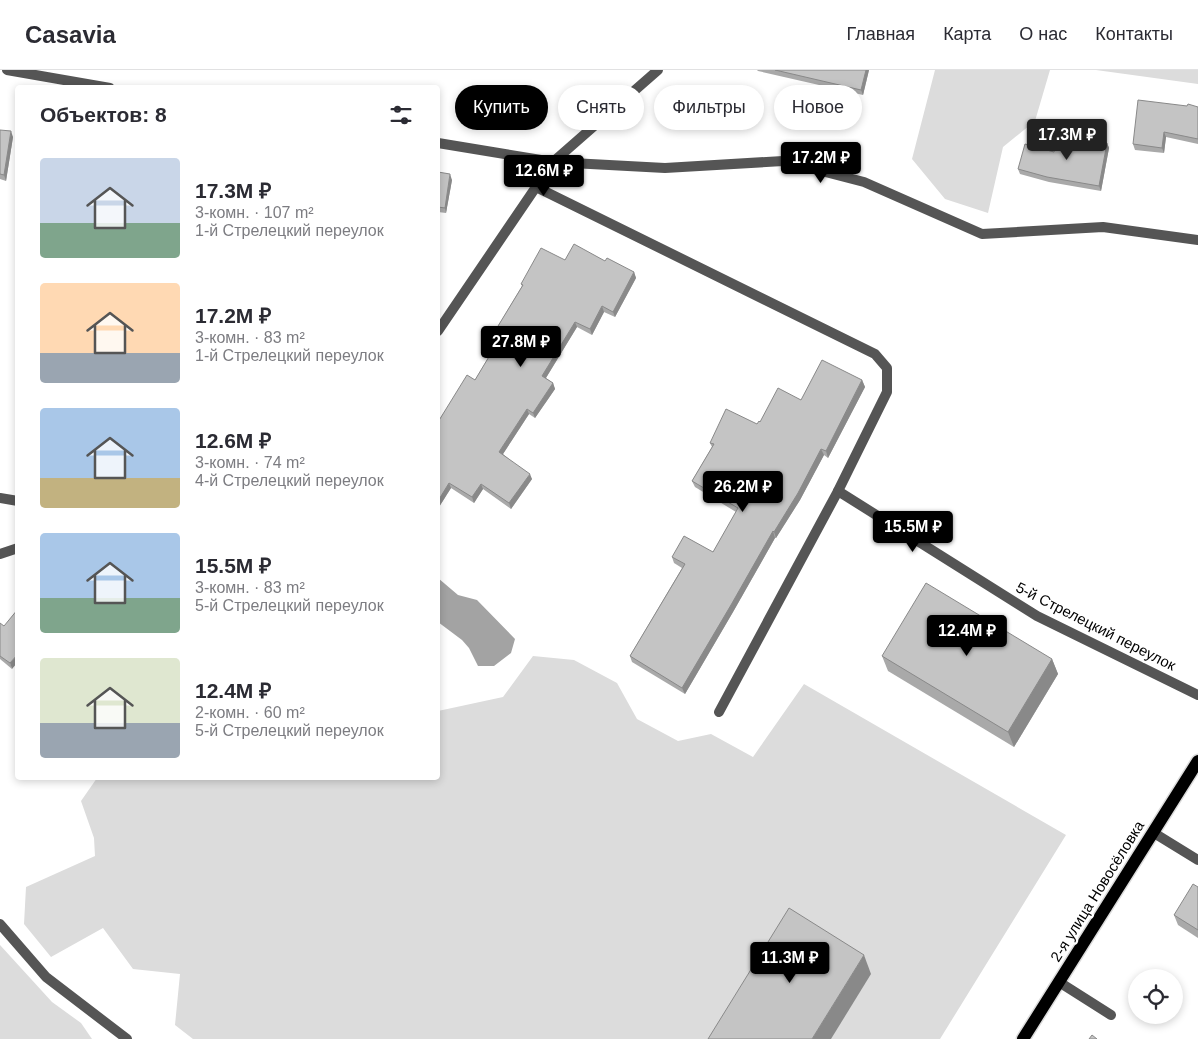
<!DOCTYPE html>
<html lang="ru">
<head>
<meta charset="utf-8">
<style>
  :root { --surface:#fff; --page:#f7f7f7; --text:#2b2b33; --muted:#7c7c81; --line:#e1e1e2; --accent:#000 }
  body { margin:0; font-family:Arial,sans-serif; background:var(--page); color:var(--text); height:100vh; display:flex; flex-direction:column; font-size:19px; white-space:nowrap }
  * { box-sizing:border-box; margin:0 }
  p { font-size:16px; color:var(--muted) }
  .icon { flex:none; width:28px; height:28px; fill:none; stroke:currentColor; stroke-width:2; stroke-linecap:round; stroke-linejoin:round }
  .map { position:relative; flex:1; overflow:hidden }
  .side { position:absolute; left:15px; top:15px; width:425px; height:695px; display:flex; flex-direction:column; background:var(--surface); border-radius:5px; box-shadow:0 2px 8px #0003 }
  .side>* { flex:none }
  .hud { position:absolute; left:455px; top:15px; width:475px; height:45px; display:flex; gap:10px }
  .controls { position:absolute; left:1128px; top:899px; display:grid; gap:10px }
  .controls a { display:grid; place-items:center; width:55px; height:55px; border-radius:50%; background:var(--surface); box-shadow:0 2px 8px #0003; font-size:25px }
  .price { position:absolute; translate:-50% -42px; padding:0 11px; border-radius:5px; background:var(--accent); color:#fff; font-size:16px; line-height:32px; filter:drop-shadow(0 1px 2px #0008) }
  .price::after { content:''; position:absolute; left:50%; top:30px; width:15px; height:11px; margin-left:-8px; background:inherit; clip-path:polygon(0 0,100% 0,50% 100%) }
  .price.current { background:#222; color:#fff }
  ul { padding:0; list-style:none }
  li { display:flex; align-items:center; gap:15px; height:125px; padding:0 25px }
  li span { display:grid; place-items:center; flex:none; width:140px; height:100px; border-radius:5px; color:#555 }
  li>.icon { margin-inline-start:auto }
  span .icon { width:60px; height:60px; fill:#fffc; stroke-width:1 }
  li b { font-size:21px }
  h2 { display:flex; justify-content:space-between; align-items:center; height:60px; padding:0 25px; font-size:21px }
  .pill { padding:0 18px; border-radius:22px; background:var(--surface); box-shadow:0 2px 8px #0003; font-size:18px; line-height:45px }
  .pill.current { background:var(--accent); color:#fff }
  header { display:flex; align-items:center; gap:30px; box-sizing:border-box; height:70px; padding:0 25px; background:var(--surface); border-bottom:1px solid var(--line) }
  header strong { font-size:24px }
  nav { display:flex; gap:28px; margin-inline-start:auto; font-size:18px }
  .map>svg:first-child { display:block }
  .green { fill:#dcdcdc }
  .water { fill:#a3a3a3 }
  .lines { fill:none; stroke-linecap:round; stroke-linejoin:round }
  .primary-casing { stroke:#dbdbdb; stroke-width:15 }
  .lane { stroke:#555; stroke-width:10 }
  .street { stroke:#555; stroke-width:10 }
  .primary { stroke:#000; stroke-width:12 }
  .wall { fill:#a9a9a9 }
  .shaded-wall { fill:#898989 }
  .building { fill:#c4c4c4; stroke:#898989 }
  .labels { text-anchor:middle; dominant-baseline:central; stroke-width:4.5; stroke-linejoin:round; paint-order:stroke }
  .street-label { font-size:15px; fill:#000; stroke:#fff }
</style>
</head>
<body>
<header>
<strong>Casavia</strong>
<nav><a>Главная</a><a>Карта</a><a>О нас</a><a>Контакты</a></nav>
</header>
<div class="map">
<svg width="1198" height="969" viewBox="0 0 1198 969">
  <rect width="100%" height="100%" fill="#fff"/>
  <!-- green -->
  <g class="green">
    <path d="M 935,0 L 1050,0 L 1035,51 L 1003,77 L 988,143 L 945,129 L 912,89 Z"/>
    <path d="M 1096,0 L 1198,0 L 1198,14 Z"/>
    <path d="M 533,586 L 574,590 L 617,613 L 637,649 L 678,671 L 711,664 L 753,687 L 804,614 L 1066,765 L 940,969 L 193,969 L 175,955 L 180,904 L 133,899 L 103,858 L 51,887 L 24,854 L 26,817 L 95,786 L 94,768 L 81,731 L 97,708 L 438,708 L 438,641 L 503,627 Z"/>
    <path d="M 0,875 L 52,932 L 81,953 L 92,969 L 0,969 Z"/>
  </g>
  <!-- water -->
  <path class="water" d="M 438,508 L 458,525 L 477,530 L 515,569 L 511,583 L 494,596 L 478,596 L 469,578 L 462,570 L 438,552 Z"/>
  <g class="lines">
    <defs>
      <path id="primary" d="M 1023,969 L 1198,691"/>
    </defs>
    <!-- primary casing -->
    <use href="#primary" class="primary-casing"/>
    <!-- lane -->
    <g class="lane">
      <path d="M 536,117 L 875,284 L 887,298 L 887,322 L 838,421"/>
      <path d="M 1154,763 L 1198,790"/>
      <path d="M 1059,912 L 1111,945"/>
    </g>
    <!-- street -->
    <g class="street">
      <path d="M 7,0 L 110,18"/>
      <path d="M 438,73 L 553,92 L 665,98 L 783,91 L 864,112 L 982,164 L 1103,157 L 1198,170"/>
      <path d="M 438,261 L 553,92 L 658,0"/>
      <path d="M 0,428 L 18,431"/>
      <path d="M 0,484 L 18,478"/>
      <path d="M 719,642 L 838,421 L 1037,546 L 1198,625"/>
      <path d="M 0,854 L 46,907 L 127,969"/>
    </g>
    <!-- primary -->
    <use href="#primary" class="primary"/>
  </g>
  <!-- wall -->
  <g class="wall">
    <path d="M 757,0 L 869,0 L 863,25 L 758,1 Z"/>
    <path d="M 1198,37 L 1198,74 L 1166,67 L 1164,83 L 1135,80 L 1133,74 Z"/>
    <path d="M 0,60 L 13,67 L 6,111 L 0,109 Z"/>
    <path d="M 1063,73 L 1107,73 L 1109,78 L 1101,121 L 1049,112 L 1020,104 L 1018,99 L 1054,82 Z"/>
    <path d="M 438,102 L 452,110 L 446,143 L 438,142 Z"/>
    <path d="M 565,190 L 605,191 L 634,202 L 636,208 L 615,247 L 604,242 L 592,265 L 577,257 L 546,308 L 553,313 L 555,319 L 535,348 L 529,344 L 503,384 L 532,409 L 511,439 L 483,419 L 474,433 L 451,418 L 439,437 L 438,436 L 438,352 L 475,310 L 500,268 L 497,266 L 495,261 L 522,216 L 521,214 Z"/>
    <path d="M 862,310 L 865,317 L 828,388 L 824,385 L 800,430 L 776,468 L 775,468 L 733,542 L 685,624 L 632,592 L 630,586 L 682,498 L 674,493 L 672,487 L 713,482 L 736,442 L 695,417 L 692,411 L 712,377 L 710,373 L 757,354 L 760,352 Z"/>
    <path d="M 0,553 L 12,599 L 0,589 Z"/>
    <path d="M 882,586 L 1052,589 L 1058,604 L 1014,677 L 888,601 Z"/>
    <path d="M 1198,817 L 1198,868 L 1178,855 L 1174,845 Z"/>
  </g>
  <!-- shaded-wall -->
  <g class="shaded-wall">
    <path d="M 866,0 L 869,0 L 863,25 L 861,20 Z"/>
    <path d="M 11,61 L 13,67 L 6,111 L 4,105 Z"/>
    <path d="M 1164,62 L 1166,67 L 1164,83 L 1162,78 Z"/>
    <path d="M 1107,73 L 1109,78 L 1101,121 L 1099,116 Z"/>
    <path d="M 450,104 L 452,110 L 446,143 L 445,138 Z"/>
    <path d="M 634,202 L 636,208 L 615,247 L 613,242 Z"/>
    <path d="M 602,236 L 604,242 L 592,265 L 590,259 Z"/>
    <path d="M 575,252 L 577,257 L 544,311 L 542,306 Z"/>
    <path d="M 862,310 L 865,317 L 828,388 L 826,381 Z"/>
    <path d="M 553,313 L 555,319 L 535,348 L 533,343 Z"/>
    <path d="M 527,339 L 529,344 L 501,387 L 499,382 Z"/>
    <path d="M 821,379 L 824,385 L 800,430 L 776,468 L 774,462 Z"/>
    <path d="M 530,404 L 532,409 L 511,439 L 509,433 Z"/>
    <path d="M 449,413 L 451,418 L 439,437 L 438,431 Z"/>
    <path d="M 481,414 L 483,419 L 474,433 L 472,427 Z"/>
    <path d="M 773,461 L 775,468 L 733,542 L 685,624 L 682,618 Z"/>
    <path d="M 18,584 L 18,592 L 12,599 L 10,593 Z"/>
    <path d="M 1052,589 L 1058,604 L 1014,677 L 1008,662 Z"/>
    <path d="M 864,885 L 871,904 L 831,969 L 812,969 Z"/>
  </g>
  <!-- building -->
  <g class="building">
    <path d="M 775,0 L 866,0 L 861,20 Z"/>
    <path d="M 1138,30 L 1187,36 L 1188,34 L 1198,37 L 1198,69 L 1164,62 L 1162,78 L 1133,74 Z"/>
    <path d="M 0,60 L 11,61 L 4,105 L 0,104 Z"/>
    <path d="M 1064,65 L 1107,73 L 1099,116 L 1047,107 L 1018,99 L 1025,74 L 1054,82 L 1056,72 L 1063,73 Z"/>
    <path d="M 438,102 L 450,104 L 445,138 L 438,137 Z"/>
    <path d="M 574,174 L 605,191 L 607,188 L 634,202 L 613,242 L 602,236 L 590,259 L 575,252 L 542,306 L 553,313 L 533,343 L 527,339 L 499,382 L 530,404 L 509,433 L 481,414 L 472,427 L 449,413 L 438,431 L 438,352 L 467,305 L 475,310 L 502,265 L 495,261 L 523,215 L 521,214 L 541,178 L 565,190 Z"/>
    <path d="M 822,290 L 862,310 L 826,381 L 821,379 L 798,423 L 774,462 L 773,461 L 731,535 L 682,618 L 630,586 L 685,494 L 672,487 L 684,466 L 713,482 L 738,438 L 692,411 L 714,374 L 710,373 L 726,339 L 757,354 L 759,351 L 760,352 L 778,318 L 801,330 Z"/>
    <path d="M 926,513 L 1052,589 L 1008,662 L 882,586 Z"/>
    <path d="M 18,539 L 18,584 L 10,593 L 0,586 L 0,553 L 4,556 Z"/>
    <path d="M 1193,814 L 1198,817 L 1198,860 L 1174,845 Z"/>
    <path d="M 789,838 L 864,885 L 812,969 L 708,969 Z"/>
    <path d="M 1092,965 L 1097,969 L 1089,969 Z"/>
  </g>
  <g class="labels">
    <!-- street labels -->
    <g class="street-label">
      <text transform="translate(1096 556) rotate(27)">5-й Стрелецкий переулок</text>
      <text transform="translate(1097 821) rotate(-58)">2-я улица Новосёловка</text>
    </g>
  </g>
</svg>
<div class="controls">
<a><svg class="icon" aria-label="locate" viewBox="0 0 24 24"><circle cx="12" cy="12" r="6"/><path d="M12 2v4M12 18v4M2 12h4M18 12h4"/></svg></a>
</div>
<b class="price current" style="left:1067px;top:91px">17.3M ₽</b>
<b class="price" style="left:821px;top:114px">17.2M ₽</b>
<b class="price" style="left:544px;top:127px">12.6M ₽</b>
<b class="price" style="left:521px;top:298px">27.8M ₽</b>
<b class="price" style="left:743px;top:443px">26.2M ₽</b>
<b class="price" style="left:913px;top:483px">15.5M ₽</b>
<b class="price" style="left:967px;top:587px">12.4M ₽</b>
<b class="price" style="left:790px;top:914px">11.3M ₽</b>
<div class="hud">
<a class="pill current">Купить</a>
<a class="pill">Снять</a>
<a class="pill">Фильтры</a>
<a class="pill">Новое</a>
</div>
<section class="side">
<h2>Объектов: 8<svg class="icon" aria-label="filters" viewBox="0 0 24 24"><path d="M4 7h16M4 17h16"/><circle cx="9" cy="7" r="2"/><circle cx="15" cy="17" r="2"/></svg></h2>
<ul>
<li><span style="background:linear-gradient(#c9d6e8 65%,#7fa58c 0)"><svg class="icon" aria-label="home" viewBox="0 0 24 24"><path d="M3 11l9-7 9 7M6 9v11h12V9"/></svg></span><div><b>17.3M ₽</b><p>3-комн. · 107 m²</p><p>1-й Стрелецкий переулок</p></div></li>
<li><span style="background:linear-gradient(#ffd9b3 70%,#9aa5b1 0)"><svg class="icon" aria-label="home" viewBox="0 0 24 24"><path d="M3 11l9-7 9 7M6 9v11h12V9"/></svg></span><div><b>17.2M ₽</b><p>3-комн. · 83 m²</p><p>1-й Стрелецкий переулок</p></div></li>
<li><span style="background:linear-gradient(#a9c7e8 70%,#c2b280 0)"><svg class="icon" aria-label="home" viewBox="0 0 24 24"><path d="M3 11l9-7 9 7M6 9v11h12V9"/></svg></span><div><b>12.6M ₽</b><p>3-комн. · 74 m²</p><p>4-й Стрелецкий переулок</p></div></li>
<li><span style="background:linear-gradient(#a9c7e8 65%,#7fa58c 0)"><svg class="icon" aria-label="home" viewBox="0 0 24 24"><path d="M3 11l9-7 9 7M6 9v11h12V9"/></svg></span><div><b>15.5M ₽</b><p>3-комн. · 83 m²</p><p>5-й Стрелецкий переулок</p></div></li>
<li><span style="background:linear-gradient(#dfe7d0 65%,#9aa5b1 0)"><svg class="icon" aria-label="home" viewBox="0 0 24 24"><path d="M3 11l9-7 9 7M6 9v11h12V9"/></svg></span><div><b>12.4M ₽</b><p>2-комн. · 60 m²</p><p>5-й Стрелецкий переулок</p></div></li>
</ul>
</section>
</div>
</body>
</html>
